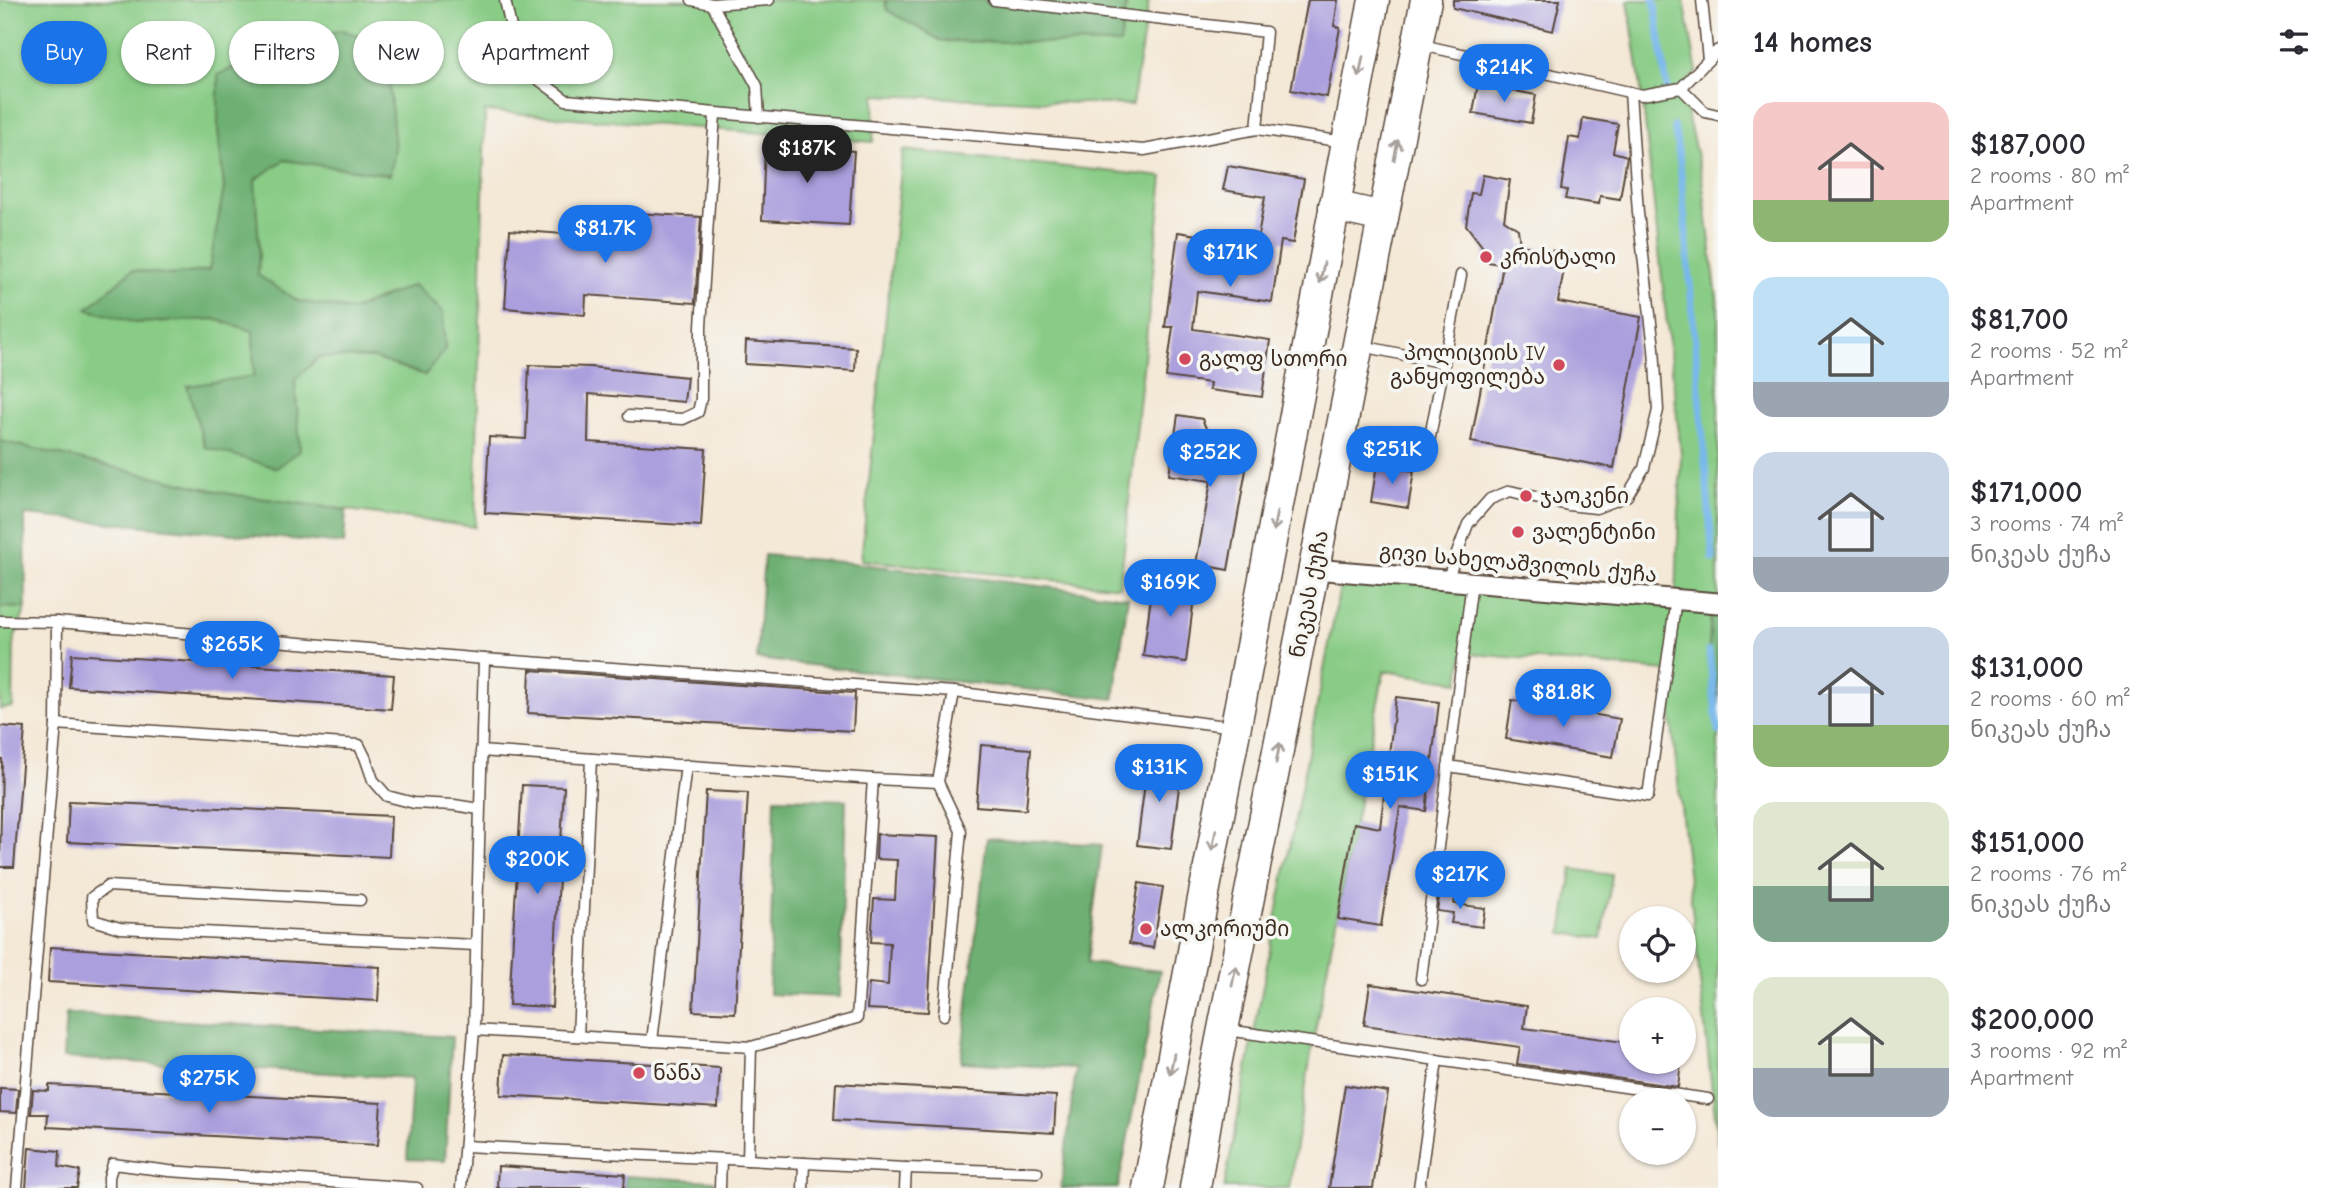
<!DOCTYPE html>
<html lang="en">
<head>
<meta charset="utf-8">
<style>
  :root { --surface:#fff; --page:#f2f2f3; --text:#2b2b33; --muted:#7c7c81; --accent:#1a73e8 }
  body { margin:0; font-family:"Comic Neue","Noto Sans Georgian",sans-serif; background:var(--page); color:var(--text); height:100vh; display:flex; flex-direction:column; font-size:26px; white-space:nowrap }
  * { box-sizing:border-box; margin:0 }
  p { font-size:23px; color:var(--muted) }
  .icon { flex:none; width:38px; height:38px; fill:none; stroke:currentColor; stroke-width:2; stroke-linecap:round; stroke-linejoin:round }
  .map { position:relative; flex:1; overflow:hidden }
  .panel { display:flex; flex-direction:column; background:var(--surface); width:630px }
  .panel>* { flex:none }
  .top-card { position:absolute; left:21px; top:21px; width:665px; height:63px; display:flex; gap:14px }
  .buttons { position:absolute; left:1619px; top:906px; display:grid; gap:14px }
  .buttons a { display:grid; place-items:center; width:77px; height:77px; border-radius:50%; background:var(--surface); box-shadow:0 2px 5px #0004; font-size:35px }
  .price { position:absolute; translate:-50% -60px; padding:0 16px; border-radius:24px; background:var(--accent); color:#fff; font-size:23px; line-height:46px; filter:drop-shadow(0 2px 4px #0008) }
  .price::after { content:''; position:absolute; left:50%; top:42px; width:21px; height:16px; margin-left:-10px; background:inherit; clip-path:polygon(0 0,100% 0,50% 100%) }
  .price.selected { background:#222; color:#fff }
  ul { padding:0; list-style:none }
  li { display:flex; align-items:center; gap:21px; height:175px; padding:0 35px }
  li span { display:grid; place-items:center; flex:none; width:196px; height:140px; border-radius:21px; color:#555 }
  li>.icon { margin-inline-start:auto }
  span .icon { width:84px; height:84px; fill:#fffc; stroke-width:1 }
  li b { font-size:30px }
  h2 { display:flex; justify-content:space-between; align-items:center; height:84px; padding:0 35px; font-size:30px }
  .tag { padding:0 24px; border-radius:32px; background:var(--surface); box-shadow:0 2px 5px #0004; font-size:24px; line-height:63px }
  .tag.selected { background:var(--accent); color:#fff }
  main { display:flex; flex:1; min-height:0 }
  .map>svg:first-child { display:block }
  .green { fill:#89cc86; stroke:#627b52; stroke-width:2; fill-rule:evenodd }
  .forest { fill:#6eb073; stroke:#546d48; stroke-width:2 }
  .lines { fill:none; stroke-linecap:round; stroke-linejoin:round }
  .stream { stroke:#78b8ec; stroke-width:7 }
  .building { fill:#ab9fdd }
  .lane-casing { stroke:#57463a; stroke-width:13 }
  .street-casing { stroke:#57463a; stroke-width:23 }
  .primary-casing { stroke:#57463a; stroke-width:33 }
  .lane { stroke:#fff; stroke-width:10 }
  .street { stroke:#fff; stroke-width:19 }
  .primary { stroke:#fff; stroke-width:30 }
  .oneway { stroke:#a79f9a }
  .poi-dot { fill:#d1495b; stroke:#f6f6f2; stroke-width:2.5 }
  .labels { text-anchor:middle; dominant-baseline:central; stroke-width:7; stroke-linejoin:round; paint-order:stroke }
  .poi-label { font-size:21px; fill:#3b2a1e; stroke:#f6f6f2; text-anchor:start }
  .street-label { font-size:21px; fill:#3b2a1e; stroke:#f6f6f2 }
</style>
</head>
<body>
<main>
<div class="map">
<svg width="1718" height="1188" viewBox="0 0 1718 1188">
  <rect width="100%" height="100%" fill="#f6f6f2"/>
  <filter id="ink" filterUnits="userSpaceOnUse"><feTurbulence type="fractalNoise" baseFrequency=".0143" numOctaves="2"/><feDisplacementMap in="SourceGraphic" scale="14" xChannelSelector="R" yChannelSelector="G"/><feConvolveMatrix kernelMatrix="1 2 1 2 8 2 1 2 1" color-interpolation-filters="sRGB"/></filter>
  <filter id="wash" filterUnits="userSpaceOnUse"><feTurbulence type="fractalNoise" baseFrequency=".00686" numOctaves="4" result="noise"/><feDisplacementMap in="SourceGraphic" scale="28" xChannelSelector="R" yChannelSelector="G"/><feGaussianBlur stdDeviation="1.57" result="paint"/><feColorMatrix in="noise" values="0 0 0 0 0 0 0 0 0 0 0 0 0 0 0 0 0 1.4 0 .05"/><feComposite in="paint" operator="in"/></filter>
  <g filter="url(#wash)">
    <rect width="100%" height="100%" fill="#f4e8d6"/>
    <!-- green -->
    <g class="green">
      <path d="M 0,0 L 885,0 L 887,10 L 942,41 L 1119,44 L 1127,0 L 1149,0 L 1132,105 L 875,95 L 873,142 L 485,111 L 475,527 L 230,494 L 0,441 ZM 218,75 L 390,175 L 284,160 L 254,180 L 259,248 L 258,276 L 298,301 L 352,310 L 414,285 L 425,375 L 373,358 L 319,356 L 295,380 L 300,450 L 254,376 L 253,331 L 214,319 L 136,323 L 88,309 L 132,270 L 171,275 L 210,270 L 224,188 L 218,129 Z"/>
      <path d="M 1628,0 L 1684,0 L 1697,72 L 1681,88 L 1702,178 L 1718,307 L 1718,603 L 1709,651 L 1718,731 L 1718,1145 L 1666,671 L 1463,653 L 1459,682 L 1384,671 L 1313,1042 L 1289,1188 L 1224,1188 L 1343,571 L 1676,598 L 1681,453 L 1642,95 Z"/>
      <path d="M 903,150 L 1163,177 L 1120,587 L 861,560 Z"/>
      <path d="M 0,607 L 26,608 L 14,640 L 13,707 L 0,709 Z"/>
      <path d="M 1572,869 L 1612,875 L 1602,939 L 1562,933 Z"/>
    </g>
    <!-- forest -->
    <g class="forest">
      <path d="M 885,0 L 1127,0 L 1120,44 L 942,41 L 887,10 Z"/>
      <path d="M 342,30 L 386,45 L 395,150 L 390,175 L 284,160 L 255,180 L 259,248 L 258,275 L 298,301 L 352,310 L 414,285 L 443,312 L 445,349 L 425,375 L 373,358 L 319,357 L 295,380 L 300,450 L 277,468 L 205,447 L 187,386 L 254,376 L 253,331 L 214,319 L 136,323 L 87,309 L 132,270 L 171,275 L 209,270 L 224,188 L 218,129 L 218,75 L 285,43 Z"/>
      <path d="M 0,441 L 230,494 L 346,510 L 344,544 L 25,515 L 26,608 L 0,607 Z"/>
      <path d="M 764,555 L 853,563 L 1128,597 L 1114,699 L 757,659 Z"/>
      <path d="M 1711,603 L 1718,603 L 1718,731 L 1709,651 Z"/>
      <path d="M 775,798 L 846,800 L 840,997 L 769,994 Z"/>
      <path d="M 987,838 L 1102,845 L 1087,963 L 1160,971 L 1118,1188 L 1061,1188 L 1076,1068 L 961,1062 Z"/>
      <path d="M 66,1014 L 452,1037 L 445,1161 L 407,1159 L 412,1078 L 63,1058 Z"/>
      <path d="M 625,1176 L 714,1181 L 713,1188 L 624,1188 Z"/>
    </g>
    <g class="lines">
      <!-- stream -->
      <g class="stream">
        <path d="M 1654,0 L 1667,88"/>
        <path d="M 1674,126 L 1680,162 L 1713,559"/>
        <path d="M 1709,651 L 1718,731"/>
      </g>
    </g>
    <g id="blocks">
      <!-- building -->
      <g class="building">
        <path d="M 1308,0 L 1338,0 L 1334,26 L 1340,28 L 1327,97 L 1291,90 Z"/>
        <path d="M 1453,0 L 1560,0 L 1553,31 L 1453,8 Z"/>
        <path d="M 1478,84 L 1536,95 L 1531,123 L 1473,113 Z"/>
        <path d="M 1583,118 L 1618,124 L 1613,152 L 1627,156 L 1620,199 L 1600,196 L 1599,204 L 1565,199 L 1567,190 L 1561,189 L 1569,137 L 1580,139 Z"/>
        <path d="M 765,144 L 854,151 L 849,225 L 762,220 Z"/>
        <path d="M 1228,166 L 1304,179 L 1293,243 L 1281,241 L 1272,302 L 1197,291 L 1193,329 L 1270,340 L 1262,397 L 1209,390 L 1210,383 L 1166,377 L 1173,327 L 1165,327 L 1178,232 L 1222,239 L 1218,264 L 1252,269 L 1265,197 L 1223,190 Z"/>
        <path d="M 1483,175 L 1510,180 L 1504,220 L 1518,229 L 1520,245 L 1567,253 L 1558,302 L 1641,317 L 1614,468 L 1471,442 L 1503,265 L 1483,261 L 1485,250 L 1466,225 L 1471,193 L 1479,194 Z"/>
        <path d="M 620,212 L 701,217 L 695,303 L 586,295 L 585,315 L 505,308 L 510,230 L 618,238 Z"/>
        <path d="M 746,341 L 856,348 L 855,371 L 745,364 Z"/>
        <path d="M 529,365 L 590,367 L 687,377 L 684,402 L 589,394 L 588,442 L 706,449 L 701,526 L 485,513 L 489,437 L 526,439 Z"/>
        <path d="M 1178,415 L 1202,419 L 1214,447 L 1237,469 L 1246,470 L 1228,570 L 1196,564 L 1211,481 L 1169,475 Z"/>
        <path d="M 1377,465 L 1414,471 L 1408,508 L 1371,502 Z"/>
        <path d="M 1154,575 L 1196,581 L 1186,662 L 1143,656 Z"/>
        <path d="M 72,654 L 394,675 L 391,709 L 69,687 Z"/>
        <path d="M 530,670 L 855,693 L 853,731 L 528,713 Z"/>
        <path d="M 1396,697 L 1439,702 L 1426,811 L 1400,807 L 1381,926 L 1338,919 L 1354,823 L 1380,828 Z"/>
        <path d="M 1512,700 L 1620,719 L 1613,757 L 1506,739 Z"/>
        <path d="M 0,726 L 25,728 L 14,867 L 0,867 L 2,759 L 0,759 Z"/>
        <path d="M 981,745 L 1031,749 L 1026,810 L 976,806 Z"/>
        <path d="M 1148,759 L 1182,764 L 1171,849 L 1137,845 Z"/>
        <path d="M 522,785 L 564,787 L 552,1007 L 509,1005 Z"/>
        <path d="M 706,791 L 748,793 L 735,1013 L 693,1011 Z"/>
        <path d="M 69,801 L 391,816 L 389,857 L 67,842 Z"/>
        <path d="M 877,834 L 938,837 L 928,1012 L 867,1009 L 869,983 L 888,985 L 890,943 L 871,942 L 874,899 L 895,900 L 897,860 L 876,859 Z"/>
        <path d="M 1139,883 L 1163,887 L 1153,948 L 1129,944 Z"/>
        <path d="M 1440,890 L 1456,893 L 1454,904 L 1485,908 L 1482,927 L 1451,923 L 1453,913 L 1437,911 Z"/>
        <path d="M 50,947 L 380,967 L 378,1001 L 48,982 Z"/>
        <path d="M 1370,984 L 1527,1006 L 1524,1028 L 1631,1043 L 1631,1062 L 1681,1062 L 1678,1087 L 1517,1064 L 1520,1047 L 1364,1025 Z"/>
        <path d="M 503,1055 L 720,1068 L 718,1108 L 501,1095 Z"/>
        <path d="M 836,1083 L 1056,1096 L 1054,1133 L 834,1120 Z"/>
        <path d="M 49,1085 L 381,1103 L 378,1145 L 47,1127 L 48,1114 L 31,1114 L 33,1090 L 49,1091 Z"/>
        <path d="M 1345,1085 L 1388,1092 L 1373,1188 L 1329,1188 Z"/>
        <path d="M 0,1088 L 18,1089 L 16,1113 L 0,1112 Z"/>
        <path d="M 29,1148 L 60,1151 L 59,1167 L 80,1171 L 77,1188 L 26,1188 Z"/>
        <path d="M 498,1166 L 625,1174 L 624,1188 L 497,1188 Z"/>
      </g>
    </g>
  </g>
  <g filter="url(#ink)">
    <use href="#blocks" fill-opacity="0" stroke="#57463a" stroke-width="2"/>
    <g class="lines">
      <defs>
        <g id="lane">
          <path d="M 505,0 L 519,65 L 566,100 L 1144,150 L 1257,129 L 1345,142"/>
          <path d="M 692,0 L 712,4 L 769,0"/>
          <path d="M 994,0 L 1266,32 L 1257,129"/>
          <path d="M 1702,0 L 1708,60"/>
          <path d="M 712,4 L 757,86 L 759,117"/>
          <path d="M 1422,45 L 1642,95 L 1681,88 L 1718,50"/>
          <path d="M 1681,88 L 1705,112 L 1718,115"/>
          <path d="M 1362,346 L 1444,363"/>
          <path d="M 629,416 L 683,419 L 698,412 L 701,399 L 701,326 L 715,114"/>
          <path d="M 1429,442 L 1461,275"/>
          <path d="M 1447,580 L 1468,524 L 1490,499 L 1510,491 L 1568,505 L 1596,508 L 1627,496 L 1644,468 L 1658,410 L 1654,348 L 1638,213 L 1630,92"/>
          <path d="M 0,621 L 57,622 L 484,659 L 954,692 L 1234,727"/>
          <path d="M 56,724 L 359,745 L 365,757 L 373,780 L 387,796 L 414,803 L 454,805 L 479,809"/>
          <path d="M 481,751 L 873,779 L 938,782 L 954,692"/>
          <path d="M 1448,766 L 1648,796 L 1676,599"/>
          <path d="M 938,782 L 961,831 L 944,1015"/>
          <path d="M 360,900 L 108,886 L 92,897 L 93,920 L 120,928 L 475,945"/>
          <path d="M 1421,979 L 1472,582"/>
          <path d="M 474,1030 L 751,1047 L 857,1018 L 873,779"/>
          <path d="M 1227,1030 L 1708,1099"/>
          <path d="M 578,1036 L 591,759"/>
          <path d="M 652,1041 L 686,765"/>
          <path d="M 465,1146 L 906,1168 L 905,1188"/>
          <path d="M 748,1160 L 751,1047"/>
          <path d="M 906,1168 L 1037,1172"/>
          <path d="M 17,1188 L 56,724 L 57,622"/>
          <path d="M 109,1188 L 109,1177 L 113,1164 L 169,1171 L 417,1188"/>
          <path d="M 461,1188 L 474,1030 L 484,659"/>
          <path d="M 720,1188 L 721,1159"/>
          <path d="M 803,1188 L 804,1163"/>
          <path d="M 1419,1188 L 1437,1060"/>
        </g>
        <path id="street" d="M 1314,569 L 1718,603"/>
        <g id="primary">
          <path d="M 1334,206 L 1383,217"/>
          <path d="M 1148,1188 L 1374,0"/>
          <path d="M 1195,1188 L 1213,1080 L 1426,0"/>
        </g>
      </defs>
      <!-- lane casing -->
      <use href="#lane" class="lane-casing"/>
      <!-- street casing -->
      <use href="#street" class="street-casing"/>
      <!-- primary casing -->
      <use href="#primary" class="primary-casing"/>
      <!-- lane -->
      <use href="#lane" class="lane"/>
      <!-- street -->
      <use href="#street" class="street"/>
      <!-- primary -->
      <use href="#primary" class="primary"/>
    </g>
    <!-- one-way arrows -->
    <defs><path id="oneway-shaft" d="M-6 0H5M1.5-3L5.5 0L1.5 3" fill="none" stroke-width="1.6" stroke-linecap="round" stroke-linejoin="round" transform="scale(1.75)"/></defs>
    <g class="oneway">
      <use href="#oneway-shaft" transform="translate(1361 67) rotate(101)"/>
      <use href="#oneway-shaft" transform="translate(1396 150) rotate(-79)"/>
      <use href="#oneway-shaft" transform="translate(1322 273) rotate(101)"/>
      <use href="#oneway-shaft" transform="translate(1275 521) rotate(101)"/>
      <use href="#oneway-shaft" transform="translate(1278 753) rotate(-79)"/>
      <use href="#oneway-shaft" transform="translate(1214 840) rotate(101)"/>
      <use href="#oneway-shaft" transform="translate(1234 976) rotate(-79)"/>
      <use href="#oneway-shaft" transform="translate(1172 1064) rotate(101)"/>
    </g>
  </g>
  <!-- markers -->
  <g class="poi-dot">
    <circle cx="1486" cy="257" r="7"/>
    <circle cx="1185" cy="359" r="7"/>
    <circle cx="1559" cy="365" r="7"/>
    <circle cx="1526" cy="496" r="7"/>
    <circle cx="1518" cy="532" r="7"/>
    <circle cx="1146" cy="929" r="7"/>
    <circle cx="639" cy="1073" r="7"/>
  </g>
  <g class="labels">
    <!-- poi labels -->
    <g class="poi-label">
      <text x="1500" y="257">კრისტალი</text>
      <text x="1545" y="353" text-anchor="end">პოლიციის IV<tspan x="1545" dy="24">განყოფილება</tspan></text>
      <text x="1199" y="359">გალფ სთორი</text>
      <text x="1540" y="496">ჯაოკენი</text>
      <text x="1532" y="532">ვალენტინი</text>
      <text x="1160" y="929">ალკორიუმი</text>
      <text x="653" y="1073">ნანა</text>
    </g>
    <!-- street labels -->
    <g class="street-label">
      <text transform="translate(1518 563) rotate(5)">გივი სახელაშვილის ქუჩა</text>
      <text transform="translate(1309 594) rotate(-79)">ნიკეას ქუჩა</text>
    </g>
  </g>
</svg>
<div class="buttons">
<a><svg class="icon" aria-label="locate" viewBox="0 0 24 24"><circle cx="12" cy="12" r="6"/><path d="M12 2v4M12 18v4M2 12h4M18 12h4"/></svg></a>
<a>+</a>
<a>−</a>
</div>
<b class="price" style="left:1504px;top:104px">$214K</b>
<b class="price selected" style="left:807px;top:185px">$187K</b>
<b class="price" style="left:605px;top:265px">$81.7K</b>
<b class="price" style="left:1230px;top:289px">$171K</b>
<b class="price" style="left:1392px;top:486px">$251K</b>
<b class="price" style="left:1210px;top:489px">$252K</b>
<b class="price" style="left:1170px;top:619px">$169K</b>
<b class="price" style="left:232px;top:681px">$265K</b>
<b class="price" style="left:1563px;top:729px">$81.8K</b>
<b class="price" style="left:1159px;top:804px">$131K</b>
<b class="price" style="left:1390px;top:811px">$151K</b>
<b class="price" style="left:537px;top:896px">$200K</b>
<b class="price" style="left:1460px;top:911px">$217K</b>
<b class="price" style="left:209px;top:1115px">$275K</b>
<div class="top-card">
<a class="tag selected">Buy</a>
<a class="tag">Rent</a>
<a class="tag">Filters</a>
<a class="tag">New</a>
<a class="tag">Apartment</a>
</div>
</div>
<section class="panel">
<h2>14 homes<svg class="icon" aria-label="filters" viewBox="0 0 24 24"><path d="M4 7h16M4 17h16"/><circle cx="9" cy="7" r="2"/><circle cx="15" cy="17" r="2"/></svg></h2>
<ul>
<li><span style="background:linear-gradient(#f6c9c9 70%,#8fb573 0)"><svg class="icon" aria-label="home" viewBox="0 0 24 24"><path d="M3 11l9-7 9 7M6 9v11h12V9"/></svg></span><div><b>$187,000</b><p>2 rooms · 80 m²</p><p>Apartment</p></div></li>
<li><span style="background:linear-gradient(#bfe0f5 75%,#9aa5b1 0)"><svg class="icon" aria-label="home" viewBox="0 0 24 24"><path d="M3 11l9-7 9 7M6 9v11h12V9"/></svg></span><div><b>$81,700</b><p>2 rooms · 52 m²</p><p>Apartment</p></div></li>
<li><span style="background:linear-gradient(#c9d6e8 75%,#9aa5b1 0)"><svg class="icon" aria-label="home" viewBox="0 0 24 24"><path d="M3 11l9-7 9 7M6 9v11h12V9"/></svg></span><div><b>$171,000</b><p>3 rooms · 74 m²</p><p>ნიკეას ქუჩა</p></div></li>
<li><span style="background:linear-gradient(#c9d6e8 70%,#8fb573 0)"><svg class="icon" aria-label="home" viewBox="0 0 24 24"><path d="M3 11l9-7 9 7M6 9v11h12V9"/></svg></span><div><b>$131,000</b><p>2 rooms · 60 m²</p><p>ნიკეას ქუჩა</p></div></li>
<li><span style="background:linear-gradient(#dfe7d0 60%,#7fa58c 0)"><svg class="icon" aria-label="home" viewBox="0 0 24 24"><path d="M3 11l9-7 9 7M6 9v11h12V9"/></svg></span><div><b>$151,000</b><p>2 rooms · 76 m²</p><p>ნიკეას ქუჩა</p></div></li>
<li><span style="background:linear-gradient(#dfe7d0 65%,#9aa5b1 0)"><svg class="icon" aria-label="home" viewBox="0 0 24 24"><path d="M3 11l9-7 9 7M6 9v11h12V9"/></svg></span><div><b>$200,000</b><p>3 rooms · 92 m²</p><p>Apartment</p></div></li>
</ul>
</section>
</main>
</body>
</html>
